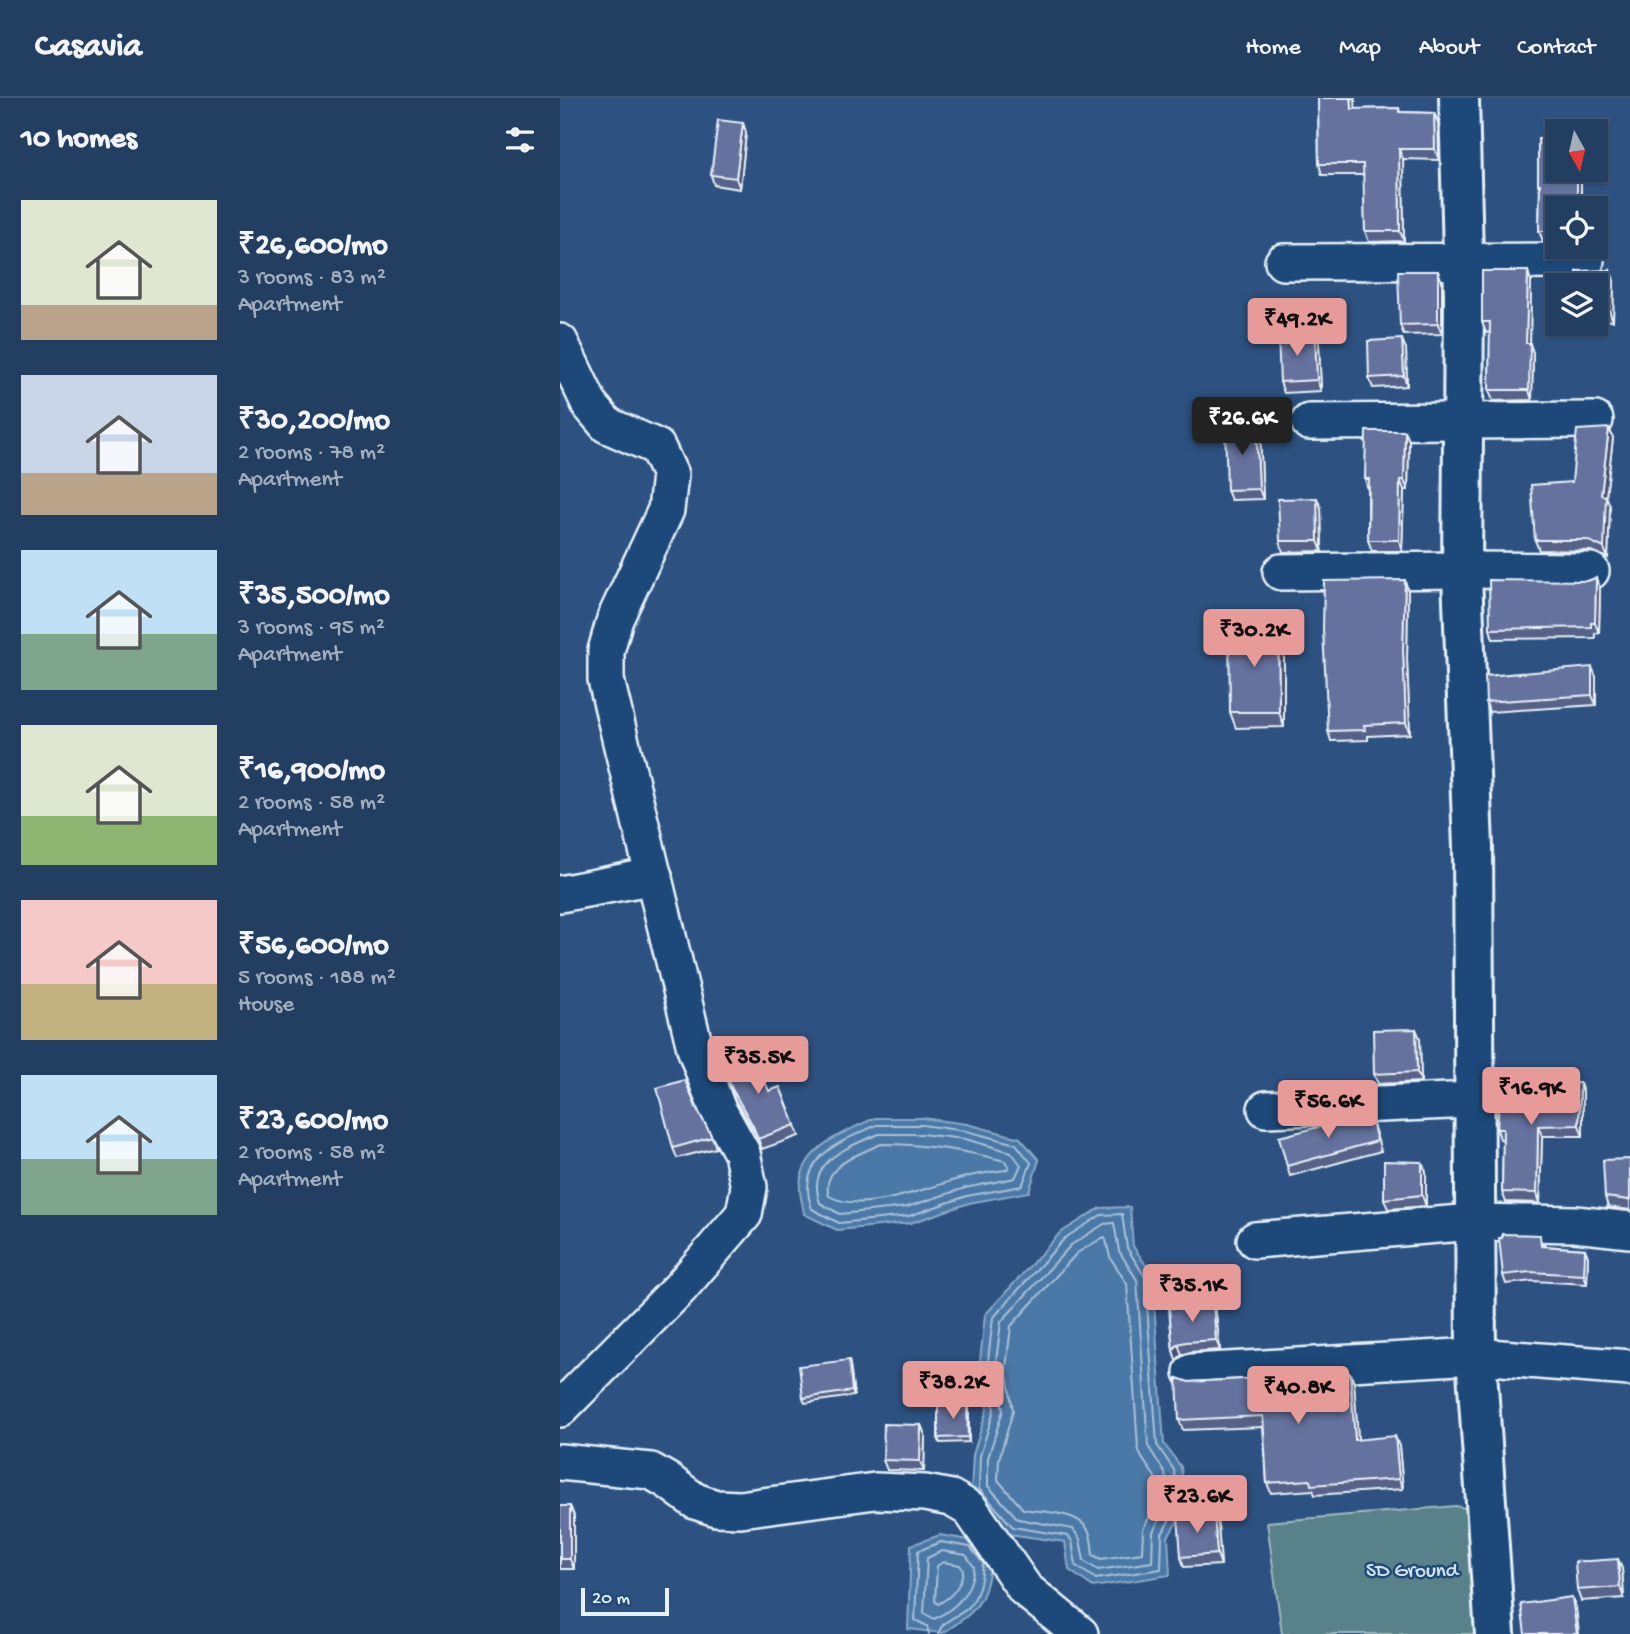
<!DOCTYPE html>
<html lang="en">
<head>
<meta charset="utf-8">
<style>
  :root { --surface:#223e61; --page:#2a4567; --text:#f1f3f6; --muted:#a2aebd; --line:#3f5776; --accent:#e69b98 }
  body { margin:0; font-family:"Gochi Hand",sans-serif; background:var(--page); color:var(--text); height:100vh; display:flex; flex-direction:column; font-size:26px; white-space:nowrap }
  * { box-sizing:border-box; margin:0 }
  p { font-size:23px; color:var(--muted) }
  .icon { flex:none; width:38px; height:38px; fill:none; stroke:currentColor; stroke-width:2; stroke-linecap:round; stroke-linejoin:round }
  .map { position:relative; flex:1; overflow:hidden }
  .details { display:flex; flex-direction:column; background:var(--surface); width:560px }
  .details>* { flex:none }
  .needle { width:46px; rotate:172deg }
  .tools { position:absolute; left:985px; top:21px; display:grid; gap:14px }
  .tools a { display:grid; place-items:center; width:63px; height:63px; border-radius:0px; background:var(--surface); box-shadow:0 2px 5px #0004,0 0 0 2px var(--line); font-size:35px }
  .scale { position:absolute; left:21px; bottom:18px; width:88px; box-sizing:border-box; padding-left:7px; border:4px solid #e8f1f8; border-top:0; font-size:19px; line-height:24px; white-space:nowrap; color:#e8f1f8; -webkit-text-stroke:5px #1f4a7a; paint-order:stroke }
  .price { position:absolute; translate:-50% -60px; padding:0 16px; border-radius:7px; background:var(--accent); color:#111; font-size:23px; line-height:46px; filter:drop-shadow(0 2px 4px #0008) }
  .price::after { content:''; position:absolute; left:50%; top:42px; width:21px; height:16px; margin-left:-10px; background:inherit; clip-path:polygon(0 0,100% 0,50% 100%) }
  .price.selected { background:#222; color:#fff }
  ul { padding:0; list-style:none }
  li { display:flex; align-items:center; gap:21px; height:175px; padding:0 21px }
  li span { display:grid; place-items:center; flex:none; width:196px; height:140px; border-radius:0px; color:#555 }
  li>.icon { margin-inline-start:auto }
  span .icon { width:84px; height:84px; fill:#fffc; stroke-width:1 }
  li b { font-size:30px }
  h2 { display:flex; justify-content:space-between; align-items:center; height:84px; padding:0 21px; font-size:30px }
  header { display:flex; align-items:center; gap:42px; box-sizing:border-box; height:98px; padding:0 35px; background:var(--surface); border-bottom:2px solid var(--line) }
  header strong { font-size:33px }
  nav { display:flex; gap:38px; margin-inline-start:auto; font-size:24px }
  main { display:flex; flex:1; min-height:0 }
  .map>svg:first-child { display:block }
  .green { fill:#588189; stroke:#a0b9c0; stroke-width:2 }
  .water { fill:#4b79a7; stroke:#8aa9c7; stroke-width:2 }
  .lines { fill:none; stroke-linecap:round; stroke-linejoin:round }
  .shore { stroke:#a9c1d8; stroke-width:2 }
  .minor-casing { stroke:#e8f1f8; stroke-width:40 }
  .tertiary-casing { stroke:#e8f1f8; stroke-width:44 }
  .minor { stroke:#1f4a7a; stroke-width:35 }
  .tertiary { stroke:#1f4a7a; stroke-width:38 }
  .wall { fill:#576288; stroke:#e8f1f8; stroke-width:2 }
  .shaded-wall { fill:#47506f; stroke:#e8f1f8; stroke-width:2 }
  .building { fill:#65729e; stroke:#e8f1f8; stroke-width:2 }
  .labels { text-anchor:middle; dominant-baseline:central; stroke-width:5; stroke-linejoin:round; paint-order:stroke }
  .park-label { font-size:21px; fill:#d2e0e7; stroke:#1f4a7a }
</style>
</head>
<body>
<header>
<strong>Casavia</strong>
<nav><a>Home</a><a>Map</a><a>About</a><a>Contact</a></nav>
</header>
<main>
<section class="details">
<h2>10 homes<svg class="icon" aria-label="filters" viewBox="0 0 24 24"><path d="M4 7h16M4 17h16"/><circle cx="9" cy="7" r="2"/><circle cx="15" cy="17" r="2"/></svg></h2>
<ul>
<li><span style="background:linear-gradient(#dfe7d0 75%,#b9a48a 0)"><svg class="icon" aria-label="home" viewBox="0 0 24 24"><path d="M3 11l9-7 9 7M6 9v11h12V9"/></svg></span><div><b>₹26,600/mo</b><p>3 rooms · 83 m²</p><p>Apartment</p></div></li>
<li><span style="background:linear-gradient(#c9d6e8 70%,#b9a48a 0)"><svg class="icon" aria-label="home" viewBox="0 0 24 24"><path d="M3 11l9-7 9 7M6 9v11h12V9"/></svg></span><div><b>₹30,200/mo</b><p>2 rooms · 78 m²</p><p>Apartment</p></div></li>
<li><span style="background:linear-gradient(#bfe0f5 60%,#7fa58c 0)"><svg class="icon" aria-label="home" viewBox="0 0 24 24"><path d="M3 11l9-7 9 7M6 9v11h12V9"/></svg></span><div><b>₹35,500/mo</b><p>3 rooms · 95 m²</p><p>Apartment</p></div></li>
<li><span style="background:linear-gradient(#dfe7d0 65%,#8fb573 0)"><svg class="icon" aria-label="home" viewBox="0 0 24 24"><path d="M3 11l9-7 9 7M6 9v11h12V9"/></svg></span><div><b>₹16,900/mo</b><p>2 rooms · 58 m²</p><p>Apartment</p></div></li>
<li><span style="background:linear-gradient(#f6c9c9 60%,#c2b280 0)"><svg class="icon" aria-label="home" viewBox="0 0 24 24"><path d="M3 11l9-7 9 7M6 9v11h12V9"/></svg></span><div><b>₹56,600/mo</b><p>5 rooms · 188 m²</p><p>House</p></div></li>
<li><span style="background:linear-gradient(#bfe0f5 60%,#7fa58c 0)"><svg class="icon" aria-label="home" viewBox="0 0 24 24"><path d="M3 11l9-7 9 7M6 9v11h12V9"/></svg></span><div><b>₹23,600/mo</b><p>2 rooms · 58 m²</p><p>Apartment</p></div></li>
</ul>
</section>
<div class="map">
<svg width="1070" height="1536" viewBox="0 0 1070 1536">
  <rect width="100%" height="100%" fill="#2d5281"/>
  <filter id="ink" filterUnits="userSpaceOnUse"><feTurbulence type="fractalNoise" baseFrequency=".0143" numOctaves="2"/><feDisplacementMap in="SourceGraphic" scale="14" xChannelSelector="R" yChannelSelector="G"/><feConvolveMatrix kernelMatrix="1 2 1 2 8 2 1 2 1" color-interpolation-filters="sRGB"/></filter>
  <g filter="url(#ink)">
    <!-- green -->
    <path class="green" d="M 896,1408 L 914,1412 L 921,1536 L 722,1536 L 707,1424 Z"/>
    <!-- water -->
    <g class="water">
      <path d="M 315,1020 L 362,1020 L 407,1026 L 460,1040 L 479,1062 L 469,1094 L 409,1105 L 351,1125 L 277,1132 L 244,1116 C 243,1107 239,1096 240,1088 C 242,1048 285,1034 315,1020 Z"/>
      <path d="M 570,1109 L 573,1148 L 592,1176 L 604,1346 L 621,1369 L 626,1409 L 608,1439 L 610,1477 L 533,1489 L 509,1472 L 505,1444 L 449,1436 L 411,1393 L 413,1357 L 427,1311 L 419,1272 L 425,1217 L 500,1135 L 540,1110 Z"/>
      <path d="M 380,1437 L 415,1443 L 431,1462 C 425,1506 418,1512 383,1535 L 348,1531 L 351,1447 Z"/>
    </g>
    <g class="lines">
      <!-- shore -->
      <g class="shore">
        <path d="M 317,1027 L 362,1027 L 406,1033 L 456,1046 L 471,1065 L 462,1088 L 407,1098 L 349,1118 L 279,1125 L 252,1111 C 234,1060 279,1044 317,1027 Z"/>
        <path d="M 319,1036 L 361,1036 L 405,1041 L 451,1054 L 461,1067 L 455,1080 L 405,1090 L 347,1109 L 280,1116 L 260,1105 C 245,1063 288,1049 319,1036 Z"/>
        <path d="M 321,1046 C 364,1046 403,1052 445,1063 L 449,1069 L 446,1072 C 431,1074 416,1076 402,1080 C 367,1089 303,1117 269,1098 C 260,1068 299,1056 321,1046 Z"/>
        <path d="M 562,1116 L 567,1150 L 585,1179 L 597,1347 L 614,1372 L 618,1406 L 602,1436 L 601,1471 L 536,1481 L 516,1468 L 512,1443 L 508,1438 L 453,1429 L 419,1391 L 420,1358 L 434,1312 L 427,1271 L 433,1220 L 505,1140 L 541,1117 Z"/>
        <path d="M 554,1125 L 559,1153 L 577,1182 L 588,1348 L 605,1375 L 609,1404 L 593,1434 L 592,1464 L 538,1472 L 524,1463 L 520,1441 L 513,1431 L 458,1421 L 428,1388 L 428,1360 L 443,1312 L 435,1271 L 441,1224 L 511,1147 L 544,1126 Z"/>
        <path d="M 544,1139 L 546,1142 L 550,1159 L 567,1186 L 578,1350 L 582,1360 L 595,1379 L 598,1403 L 583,1431 L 582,1455 L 541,1461 L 533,1457 C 532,1449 532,1441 529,1434 C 519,1412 483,1415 463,1411 L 438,1382 L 439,1361 L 453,1313 L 446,1270 L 451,1228 L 517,1155 Z"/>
        <path d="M 382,1453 L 406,1457 L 414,1469 C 411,1495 397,1510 374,1521 L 364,1515 L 367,1460 Z"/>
        <path d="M 383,1464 L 400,1467 L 403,1472 C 401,1488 392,1499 378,1506 L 375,1503 L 377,1468 Z"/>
        <path d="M 369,1536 L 367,1528 L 355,1522 L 358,1453 L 381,1444 L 410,1449 L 423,1465 C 422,1480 418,1500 407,1511 C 397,1519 380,1523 379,1536"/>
      </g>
      <defs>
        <g id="minor">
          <path d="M 723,164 L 1026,163"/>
          <path d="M 0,244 L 30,307 L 47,327 L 97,349 L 110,377 L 106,412 L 55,521 L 46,553 L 46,582 L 135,950 L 157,1010 L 182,1055 L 189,1089 L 184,1116 L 120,1190 L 0,1311"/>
          <path d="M 749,324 L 1035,322"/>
          <path d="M 721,474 L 902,472 L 1031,473"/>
          <path d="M 0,796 L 94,778"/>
          <path d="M 706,1011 L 913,1002"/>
          <path d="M 695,1142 L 914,1124 L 1015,1126 L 1070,1132"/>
          <path d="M 632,1274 L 916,1258 L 1070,1270"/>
          <path d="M 0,1364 L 91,1373 L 108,1383 L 135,1403 L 156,1410 L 180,1411 L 315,1393 L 365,1395 L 391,1400 L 410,1411 L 465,1491 L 520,1536"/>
        </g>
        <path id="tertiary" d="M 899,0 L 904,198 L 902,478 L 913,749 L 916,1258 L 935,1536"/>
      </defs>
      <!-- minor casing -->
      <use href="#minor" class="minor-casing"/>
      <!-- tertiary casing -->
      <use href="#tertiary" class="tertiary-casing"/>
      <!-- minor -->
      <use href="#minor" class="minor"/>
      <!-- tertiary -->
      <use href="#tertiary" class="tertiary"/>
    </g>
    <!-- wall -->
    <g class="wall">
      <path d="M 758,0 L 795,0 L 795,11 L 839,10 L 840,14 L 874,15 L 878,25 L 879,62 L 843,61 L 844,143 L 809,144 L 805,133 L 804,77 L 762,77 L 759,66 Z"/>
      <path d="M 183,25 L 186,35 L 180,91 L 154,87 L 151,77 Z"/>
      <path d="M 998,72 L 1021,72 L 1021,110 L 998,110 L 998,143 L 983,143 L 979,133 L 980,92 L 978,86 Z"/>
      <path d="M 1050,172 L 1054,183 L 1053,223 L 1036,222 L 1036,187 Z"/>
      <path d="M 971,183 L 970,246 L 973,255 L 972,302 L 933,303 L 929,292 L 930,234 L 926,235 L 922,224 Z"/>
      <path d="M 882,184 L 882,236 L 844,237 L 840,227 Z"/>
      <path d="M 759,246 L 761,293 L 724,295 L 720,284 Z"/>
      <path d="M 846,251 L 847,288 L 813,290 L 809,280 Z"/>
      <path d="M 1049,330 L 1053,340 L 1046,398 L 1050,408 L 1048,460 L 1031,453 L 979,452 L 975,442 L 1012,384 Z"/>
      <path d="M 845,333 L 849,343 L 848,392 L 844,392 L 842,453 L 812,453 L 808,442 L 808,392 L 805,381 Z"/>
      <path d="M 700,336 L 703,401 L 671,402 L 667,392 Z"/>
      <path d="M 761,410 L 762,453 L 723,454 L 720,443 Z"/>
      <path d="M 1036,480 L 1040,491 L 1039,535 L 1035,535 L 1035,540 L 933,541 L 930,531 L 1027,483 Z"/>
      <path d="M 848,493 L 847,562 L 850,636 L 808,638 L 808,642 L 771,643 L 768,633 Z"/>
      <path d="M 718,527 L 724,542 L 724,629 L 676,630 L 670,614 Z"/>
      <path d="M 1036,579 L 1036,607 L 929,614 L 926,604 Z"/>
      <path d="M 856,931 L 860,941 L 861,984 L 818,986 L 814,976 Z"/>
      <path d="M 162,964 L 209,993 L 220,989 L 239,1038 L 202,1051 L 197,1038 L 175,1002 Z"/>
      <path d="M 1023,995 L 1023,1038 L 982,1038 L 980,1105 L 946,1104 L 942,1094 L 943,1042 L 940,1041 L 937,1031 Z"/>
      <path d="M 136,1009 L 152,1039 L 156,1050 L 117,1060 L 113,1050 Z"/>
      <path d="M 810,1016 L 821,1053 L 730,1078 L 727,1068 Z"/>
      <path d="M 1070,1061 L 1070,1112 L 1048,1109 L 1045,1099 Z"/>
      <path d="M 866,1074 L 866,1108 L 828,1111 L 824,1101 Z"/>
      <path d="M 984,1145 L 984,1148 L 1025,1151 L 1028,1159 L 1027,1186 L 973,1183 L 946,1186 L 943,1177 Z"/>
      <path d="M 609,1210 L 656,1216 L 660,1252 L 630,1254 L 622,1257 L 616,1262 L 613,1252 Z"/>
      <path d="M 290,1267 L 294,1298 L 245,1305 L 243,1300 Z"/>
      <path d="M 790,1275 L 794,1285 L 798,1342 L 839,1348 L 843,1391 L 755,1397 L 753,1392 L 711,1395 L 707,1385 L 703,1329 L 623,1332 L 619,1322 L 629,1284 Z"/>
      <path d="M 409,1311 L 409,1344 L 380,1345 L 378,1340 Z"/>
      <path d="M 361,1327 L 365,1337 L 364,1373 L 327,1372 L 323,1362 Z"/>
      <path d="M 0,1408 L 10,1408 L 14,1418 L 14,1471 L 0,1471 Z"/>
      <path d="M 654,1416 L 658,1427 L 661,1467 L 624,1469 L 621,1459 Z"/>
      <path d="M 1058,1461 L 1062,1471 L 1064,1500 L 1021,1503 L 1017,1492 Z"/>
    </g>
    <!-- shaded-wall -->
    <g class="shaded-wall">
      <path d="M 791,0 L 795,0 L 796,21 L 792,11 Z"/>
      <path d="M 874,15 L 878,25 L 879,62 L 875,51 Z"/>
      <path d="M 183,25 L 186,35 L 180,91 L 176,80 Z"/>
      <path d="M 839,51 L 843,61 L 844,143 L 840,133 Z"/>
      <rect x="1017" y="72" width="4" height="38"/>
      <path d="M 1050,172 L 1054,183 L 1053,223 L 1049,212 Z"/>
      <path d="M 878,173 L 882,184 L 882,236 L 878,226 Z"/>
      <path d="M 968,173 L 971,183 L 970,246 L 973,255 L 972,302 L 969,292 L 966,245 Z"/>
      <path d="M 755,236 L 759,246 L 761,293 L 757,282 Z"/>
      <path d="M 842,241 L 846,251 L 847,288 L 844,278 Z"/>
      <path d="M 696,326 L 700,336 L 703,401 L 699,391 Z"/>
      <path d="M 1049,330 L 1053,340 L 1046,398 L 1050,408 L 1048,460 L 1044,450 L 1041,397 Z"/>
      <path d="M 845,333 L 849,343 L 848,392 L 844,382 Z"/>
      <path d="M 840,382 L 844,392 L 842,453 L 839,442 Z"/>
      <path d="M 757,400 L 761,410 L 762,453 L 758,443 Z"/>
      <path d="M 1036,480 L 1040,491 L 1039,535 L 1035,525 Z"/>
      <path d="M 845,482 L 848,493 L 847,562 L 850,636 L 846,625 L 843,552 Z"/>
      <path d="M 718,527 L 724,542 L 724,629 L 719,614 Z"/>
      <path d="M 1032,569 L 1036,579 L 1036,607 L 1032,597 Z"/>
      <path d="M 856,931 L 860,941 L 861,984 L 857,974 Z"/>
      <path d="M 1020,985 L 1023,995 L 1023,1038 L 1019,1027 Z"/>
      <path d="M 978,1028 L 982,1038 L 980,1105 L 977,1095 Z"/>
      <path d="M 862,1064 L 866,1074 L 866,1108 L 862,1097 Z"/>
      <path d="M 1025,1151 L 1028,1159 L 1027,1186 L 1024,1177 Z"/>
      <path d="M 653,1206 L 656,1216 L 660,1252 L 656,1242 Z"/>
      <path d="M 618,1246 L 622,1257 L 616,1262 L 613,1252 Z"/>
      <path d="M 289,1262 L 290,1267 L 294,1298 L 292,1293 Z"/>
      <path d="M 790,1275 L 794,1285 L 799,1353 L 795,1342 Z"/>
      <path d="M 407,1306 L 409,1311 L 409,1344 L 408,1339 Z"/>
      <path d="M 361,1327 L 365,1337 L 364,1373 L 360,1363 Z"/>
      <path d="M 835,1338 L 839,1348 L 843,1391 L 839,1381 Z"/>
      <path d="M 10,1408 L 14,1418 L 14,1471 L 10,1461 Z"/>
      <path d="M 654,1416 L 658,1427 L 661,1467 L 657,1456 Z"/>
      <path d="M 1058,1461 L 1062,1471 L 1064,1500 L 1060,1489 Z"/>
      <path d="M 1012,1499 L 1016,1509 L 1019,1536 L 1017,1536 Z"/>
    </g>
    <!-- building -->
    <g class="building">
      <path d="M 758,0 L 791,0 L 792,11 L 839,10 L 839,14 L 874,15 L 875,51 L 839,51 L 840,133 L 805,133 L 803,66 L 759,66 Z"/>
      <path d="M 158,22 L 183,25 L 176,80 L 151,77 Z"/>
      <path d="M 978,41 L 998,41 L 998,72 L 1017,72 L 1017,110 L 998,110 L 998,133 L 979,133 L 980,86 L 978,86 Z"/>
      <path d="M 1050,172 L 1049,212 L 1036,212 L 1036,187 L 1016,187 L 1017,173 Z"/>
      <path d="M 838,173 L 878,173 L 878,226 L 840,227 Z"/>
      <path d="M 922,173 L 968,173 L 966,245 L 970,245 L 969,292 L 929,292 L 930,224 L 922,224 Z"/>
      <path d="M 755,236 L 757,282 L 720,284 L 718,237 Z"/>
      <path d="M 842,241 L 844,278 L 809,280 L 808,243 Z"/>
      <path d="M 696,326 L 699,391 L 667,392 L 665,327 Z"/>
      <path d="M 1049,330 L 1041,397 L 1046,398 L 1044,450 L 1027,442 L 975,442 L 971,387 L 1012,384 L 1017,332 Z"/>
      <path d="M 806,333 L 845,333 L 844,382 L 840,382 L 839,442 L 808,442 L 809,381 L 805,381 Z"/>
      <path d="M 757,400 L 758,443 L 720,443 L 718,401 Z"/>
      <path d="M 1036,480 L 1035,525 L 1031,525 L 1031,529 L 930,531 L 929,482 L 1027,483 Z"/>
      <path d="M 845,482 L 843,552 L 846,625 L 804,627 L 805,632 L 768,633 L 763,531 L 764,483 Z"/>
      <path d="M 718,527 L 719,614 L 670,614 L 669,528 Z"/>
      <path d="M 1032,569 L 1032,597 L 926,604 L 925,578 Z"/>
      <path d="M 856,931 L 857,974 L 814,976 L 813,932 Z"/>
      <path d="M 191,951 L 209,993 L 220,989 L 235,1027 L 198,1041 L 193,1028 L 172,991 L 162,964 Z"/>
      <path d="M 125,982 L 136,1009 L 152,1039 L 113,1050 L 97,990 Z"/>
      <path d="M 940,985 L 985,988 L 985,985 L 1020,985 L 1019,1027 L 978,1028 L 977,1095 L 942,1094 L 943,1031 L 937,1031 Z"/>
      <path d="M 810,1016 L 817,1043 L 727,1068 L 719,1039 Z"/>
      <path d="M 1070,1061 L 1070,1102 L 1045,1099 L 1043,1062 Z"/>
      <path d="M 824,1063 L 862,1064 L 862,1097 L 824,1101 Z"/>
      <path d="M 942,1136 L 980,1137 L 981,1148 L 1025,1151 L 1024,1177 L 970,1174 L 943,1177 L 939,1140 L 942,1140 Z"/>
      <path d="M 653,1206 L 656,1242 L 626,1244 L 618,1246 L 613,1252 L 609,1210 Z"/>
      <path d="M 289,1262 L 292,1293 L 243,1300 L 239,1268 Z"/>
      <path d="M 790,1275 L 795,1342 L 835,1338 L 839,1381 L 751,1387 L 750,1382 L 707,1385 L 703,1318 L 619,1322 L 617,1280 L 629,1284 Z"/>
      <path d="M 378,1306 L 407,1306 L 408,1339 L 378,1340 Z"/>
      <path d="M 324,1326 L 361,1327 L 360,1363 L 323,1362 Z"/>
      <rect x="0" y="1408" width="10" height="53"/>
      <path d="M 654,1416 L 657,1456 L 621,1459 L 618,1418 Z"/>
      <path d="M 1058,1461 L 1060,1489 L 1017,1492 L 1015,1464 Z"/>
      <path d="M 1012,1499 L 1017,1536 L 965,1536 L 961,1506 Z"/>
    </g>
  </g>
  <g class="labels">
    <!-- park labels -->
    <g class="park-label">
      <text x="852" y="1474">SD Ground</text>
    </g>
  </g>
</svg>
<div class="tools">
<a><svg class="needle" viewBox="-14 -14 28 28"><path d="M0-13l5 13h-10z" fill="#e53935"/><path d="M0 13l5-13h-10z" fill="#a2aebd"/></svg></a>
<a><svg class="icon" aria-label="locate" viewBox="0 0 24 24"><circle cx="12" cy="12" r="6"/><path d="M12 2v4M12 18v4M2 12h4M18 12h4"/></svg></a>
<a><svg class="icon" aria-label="layers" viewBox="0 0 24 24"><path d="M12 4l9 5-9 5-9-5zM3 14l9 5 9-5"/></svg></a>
</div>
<div class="scale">20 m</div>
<b class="price" style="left:737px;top:260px">₹49.2K</b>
<b class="price selected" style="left:682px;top:359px">₹26.6K</b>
<b class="price" style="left:694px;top:571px">₹30.2K</b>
<b class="price" style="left:198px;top:998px">₹35.5K</b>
<b class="price" style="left:971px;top:1029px">₹16.9K</b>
<b class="price" style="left:768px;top:1042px">₹56.6K</b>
<b class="price" style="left:632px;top:1226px">₹35.1K</b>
<b class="price" style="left:393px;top:1323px">₹38.2K</b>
<b class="price" style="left:738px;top:1328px">₹40.8K</b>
<b class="price" style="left:637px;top:1437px">₹23.6K</b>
</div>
</main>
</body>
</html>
